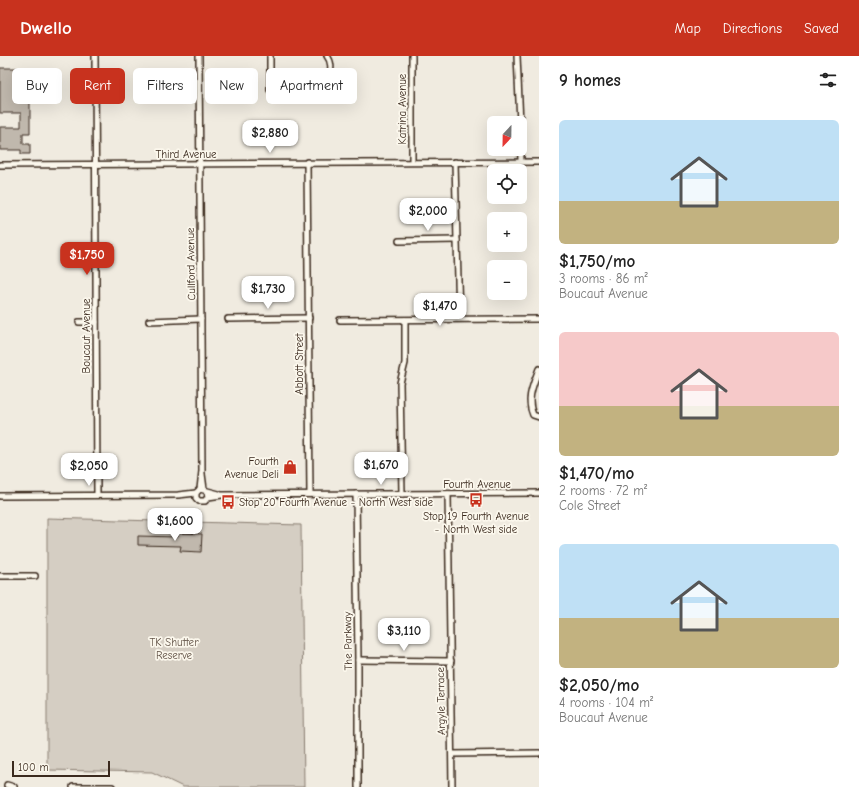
<!DOCTYPE html>
<html lang="en">
<head>
<meta charset="utf-8">
<style>
  :root { --surface:#fff; --page:#f2f2f2; --text:#222; --muted:#767676; --accent:#c8321e }
  body { margin:0; font-family:"Comic Neue",sans-serif; background:var(--page); color:var(--text); height:100vh; display:flex; flex-direction:column; font-size:15px; white-space:nowrap }
  * { box-sizing:border-box; margin:0 }
  p { font-size:13px; color:var(--muted) }
  .icon { flex:none; width:22px; height:22px; fill:none; stroke:currentColor; stroke-width:2; stroke-linecap:round; stroke-linejoin:round }
  .map { position:relative; flex:1; overflow:hidden }
  .side { display:flex; flex-direction:column; background:var(--surface); width:320px }
  .side>* { flex:none }
  .hud { position:absolute; left:12px; top:12px; width:380px; height:36px; display:flex; gap:8px }
  .needle { width:26px; rotate:202deg }
  .buttons { position:absolute; left:487px; top:60px; display:grid; gap:8px }
  .buttons a { display:grid; place-items:center; width:40px; height:40px; border-radius:6px; background:var(--surface); box-shadow:0 4px 16px #0002; font-size:20px }
  .scale { position:absolute; left:12px; bottom:10px; width:98px; box-sizing:border-box; padding-left:4px; border:2px solid #3b2a1e; border-top:0; font-size:11px; line-height:14px; white-space:nowrap; color:#3b2a1e; -webkit-text-stroke:3px #fbf7ec; paint-order:stroke }
  .price { position:absolute; translate:-50% -34px; padding:0 9px; border-radius:8px; background:#fff; color:#222; font-size:13px; line-height:26px; filter:drop-shadow(0 1px 2px #0008) }
  .price::after { content:''; position:absolute; left:50%; top:24px; width:12px; height:9px; margin-left:-6px; background:inherit; clip-path:polygon(0 0,100% 0,50% 100%) }
  .price.selected { background:var(--accent); color:#fff }
  ul { padding:0; list-style:none }
  li { display:grid; align-content:center; gap:8px; height:212px; padding:0 20px }
  li span { display:grid; place-items:center; height:124px; border-radius:6px; color:#555 }
  li>.icon { margin-inline-start:auto }
  span .icon { width:72px; height:72px; fill:#fffc; stroke-width:1 }
  li b { font-size:17px }
  h2 { display:flex; justify-content:space-between; align-items:center; height:48px; padding:0 20px; font-size:17px }
  .tag { padding:0 14px; border-radius:6px; background:var(--surface); box-shadow:0 4px 16px #0002; font-size:14px; line-height:36px }
  .tag.selected { background:var(--accent); color:#fff }
  header { display:flex; align-items:center; gap:24px; box-sizing:border-box; height:56px; padding:0 20px; background:var(--accent); color:#fff }
  header strong { font-size:19px }
  nav { display:flex; gap:22px; margin-inline-start:auto; font-size:14px }
  main { display:flex; flex:1; min-height:0 }
  .map>svg:first-child { display:block }
  .green { fill:#d5cec3; stroke:#887c70 }
  .building { fill:#c0b8ad; stroke:#3b2a1e }
  .lines { fill:none; stroke-linecap:round; stroke-linejoin:round }
  .minor-casing { stroke:#3b2a1e; stroke-width:8 }
  .minor { stroke:#fbf7ec; stroke-width:5 }
  .labels { text-anchor:middle; dominant-baseline:central; stroke-width:3.5; stroke-linejoin:round; paint-order:stroke }
  .street-label { font-size:11px; fill:#3b2a1e; stroke:#fbf7ec }
  .poi-label { font-size:11px; fill:#3b2a1e; stroke:#fbf7ec; text-anchor:end }
  .park-label { font-size:11px; fill:#625347; stroke:#fbf7ec }
</style>
</head>
<body>
<header>
<strong>Dwello</strong>
<nav><a>Map</a><a>Directions</a><a>Saved</a></nav>
</header>
<main>
<div class="map">
<svg width="539" height="731" viewBox="0 0 539 731">
  <rect width="100%" height="100%" fill="#f0ebe0"/>
  <filter id="ink" filterUnits="userSpaceOnUse"><feTurbulence type="fractalNoise" baseFrequency=".025" numOctaves="2"/><feDisplacementMap in="SourceGraphic" scale="8" xChannelSelector="R" yChannelSelector="G"/><feConvolveMatrix kernelMatrix="1 2 1 2 8 2 1 2 1" color-interpolation-filters="sRGB"/></filter>
  <g filter="url(#ink)">
    <!-- green -->
    <path class="green" d="M 47,462 L 301,469 L 304,731 L 183,731 L 152,716 L 47,714 Z"/>
    <!-- building -->
    <g class="building">
      <path d="M 0,12 L 28,12 L 28,32 L 31,32 L 31,42 L 30,42 L 30,77 L 23,77 L 23,88 L 30,88 L 30,98 L 21,98 L 21,94 L 0,94 L 0,71 L 21,71 L 21,57 L 0,57 Z"/>
      <path d="M 178,477 L 202,478 L 201,496 L 180,495 L 181,490 L 138,489 L 138,480 L 178,481 Z"/>
    </g>
    <g class="lines">
      <defs>
        <g id="minor">
          <path d="M 95,0 L 97,439"/>
          <path d="M 199,0 L 202,415 L 200,433"/>
          <path d="M 270,0 L 270,34 L 273,37 L 277,39 C 287,39 321,43 327,36 C 331,32 330,26 330,21 C 331,13 332,6 327,0"/>
          <path d="M 412,0 L 412,106"/>
          <path d="M 517,0 L 520,67"/>
          <path d="M 520,75 L 521,105"/>
          <path d="M 307,106 L 310,438"/>
          <path d="M 455,106 L 459,263"/>
          <path d="M 0,109 L 539,106"/>
          <path d="M 399,185 L 457,184"/>
          <path d="M 228,263 L 309,262"/>
          <path d="M 340,264 L 539,263"/>
          <path d="M 149,265 L 201,263"/>
          <path d="M 79,266 L 96,266"/>
          <path d="M 539,313 C 533,329 526,343 533,359 L 539,361"/>
          <path d="M 202,418 L 204,433"/>
          <path d="M 207,435 L 208,441 L 205,445 L 199,445 L 196,442 L 196,437 L 200,433 L 219,438"/>
          <path d="M 356,438 L 358,604 L 358,731"/>
          <path d="M 402,438 L 400,327 L 405,307 L 405,264"/>
          <path d="M 448,438 L 452,731"/>
          <path d="M 0,440 L 178,439 L 196,437"/>
          <path d="M 208,441 L 222,439 L 539,437"/>
          <path d="M 0,520 L 35,520"/>
          <path d="M 358,604 L 451,605"/>
          <path d="M 452,698 L 539,697"/>
          <path d="M 7,729 L 14,731"/>
          <path d="M 73,731 L 112,731"/>
        </g>
      </defs>
      <!-- minor casing -->
      <use href="#minor" class="minor-casing"/>
      <!-- minor -->
      <use href="#minor" class="minor"/>
    </g>
  </g>
  <!-- icons -->
  <defs>
    <symbol id="shop-bare" viewBox="-9 -9 18 18"><path d="M-5-2.5h2.3a2.7 3.5 0 0 1 5.4 0H5L5.5 6h-11ZM-1.5-2.5h3a1.5 2.3 0 0 0-3 0Z" fill="#c8321e" stroke="#fbf7ec" stroke-width="2.5" paint-order="stroke"/></symbol>
    <symbol id="bus-bare" viewBox="-9 -9 18 18"><path d="M-5-6H5V4H4V6H2V4H-2V6H-4V4H-5ZM-3.5-4V0h7V-4ZM-3.5 1.2v1.5H-2V1.2ZM2 1.2v1.5H3.5V1.2Z" fill="#c8321e" stroke="#fbf7ec" stroke-width="2.5" paint-order="stroke"/></symbol>
  </defs>
  <g fill-rule="evenodd">
    <use href="#shop-bare" x="280" y="401" width="20" height="20"/>
    <use href="#bus-bare" x="466" y="434" width="20" height="20"/>
    <use href="#bus-bare" x="218" y="436" width="20" height="20"/>
  </g>
  <g class="labels">
    <!-- street labels -->
    <g class="street-label">
      <text transform="translate(402 53) rotate(-90)">Katrina Avenue</text>
      <text x="186" y="98">Third Avenue</text>
      <text transform="translate(191 208) rotate(-91)">Cullford Avenue</text>
      <text transform="translate(86 280) rotate(-90)">Boucaut Avenue</text>
      <text transform="translate(299 308) rotate(-90)">Abbott Street</text>
      <text x="477" y="428">Fourth Avenue</text>
      <text transform="translate(348 585) rotate(-91)">The Parkway</text>
      <text transform="translate(441 645) rotate(-91)">Argyle Terrace</text>
    </g>
    <!-- poi labels -->
    <g class="poi-label">
      <text x="279" y="405">Fourth<tspan x="279" dy="13">Avenue Deli</tspan></text>
      <text x="239" y="446" text-anchor="start">Stop 20 Fourth Avenue - North West side</text>
      <text x="476" y="460" text-anchor="middle">Stop 19 Fourth Avenue<tspan x="476" dy="13">- North West side</tspan></text>
    </g>
    <!-- park labels -->
    <g class="park-label">
      <text x="174" y="586">TK Shutter<tspan x="174" dy="13">Reserve</tspan></text>
    </g>
  </g>
</svg>
<div class="buttons">
<a><svg class="needle" viewBox="-14 -14 28 28"><path d="M0-13l5 13h-10z" fill="#e53935"/><path d="M0 13l5-13h-10z" fill="#767676"/></svg></a>
<a><svg class="icon" aria-label="locate" viewBox="0 0 24 24"><circle cx="12" cy="12" r="6"/><path d="M12 2v4M12 18v4M2 12h4M18 12h4"/></svg></a>
<a>+</a>
<a>−</a>
</div>
<div class="scale">100 m</div>
<b class="price" style="left:270px;top:98px">$2,880</b>
<b class="price" style="left:428px;top:176px">$2,000</b>
<b class="price selected" style="left:87px;top:220px">$1,750</b>
<b class="price" style="left:268px;top:254px">$1,730</b>
<b class="price" style="left:440px;top:271px">$1,470</b>
<b class="price" style="left:381px;top:430px">$1,670</b>
<b class="price" style="left:89px;top:431px">$2,050</b>
<b class="price" style="left:175px;top:486px">$1,600</b>
<b class="price" style="left:404px;top:596px">$3,110</b>
<div class="hud">
<a class="tag">Buy</a>
<a class="tag selected">Rent</a>
<a class="tag">Filters</a>
<a class="tag">New</a>
<a class="tag">Apartment</a>
</div>
</div>
<section class="side">
<h2>9 homes<svg class="icon" aria-label="filters" viewBox="0 0 24 24"><path d="M4 7h16M4 17h16"/><circle cx="9" cy="7" r="2"/><circle cx="15" cy="17" r="2"/></svg></h2>
<ul>
<li><span style="background:linear-gradient(#bfe0f5 65%,#c2b280 0)"><svg class="icon" aria-label="home" viewBox="0 0 24 24"><path d="M3 11l9-7 9 7M6 9v11h12V9"/></svg></span><div><b>$1,750/mo</b><p>3 rooms · 86 m²</p><p>Boucaut Avenue</p></div></li>
<li><span style="background:linear-gradient(#f6c9c9 60%,#c2b280 0)"><svg class="icon" aria-label="home" viewBox="0 0 24 24"><path d="M3 11l9-7 9 7M6 9v11h12V9"/></svg></span><div><b>$1,470/mo</b><p>2 rooms · 72 m²</p><p>Cole Street</p></div></li>
<li><span style="background:linear-gradient(#bfe0f5 60%,#c2b280 0)"><svg class="icon" aria-label="home" viewBox="0 0 24 24"><path d="M3 11l9-7 9 7M6 9v11h12V9"/></svg></span><div><b>$2,050/mo</b><p>4 rooms · 104 m²</p><p>Boucaut Avenue</p></div></li>
</ul>
</section>
</main>
</body>
</html>
